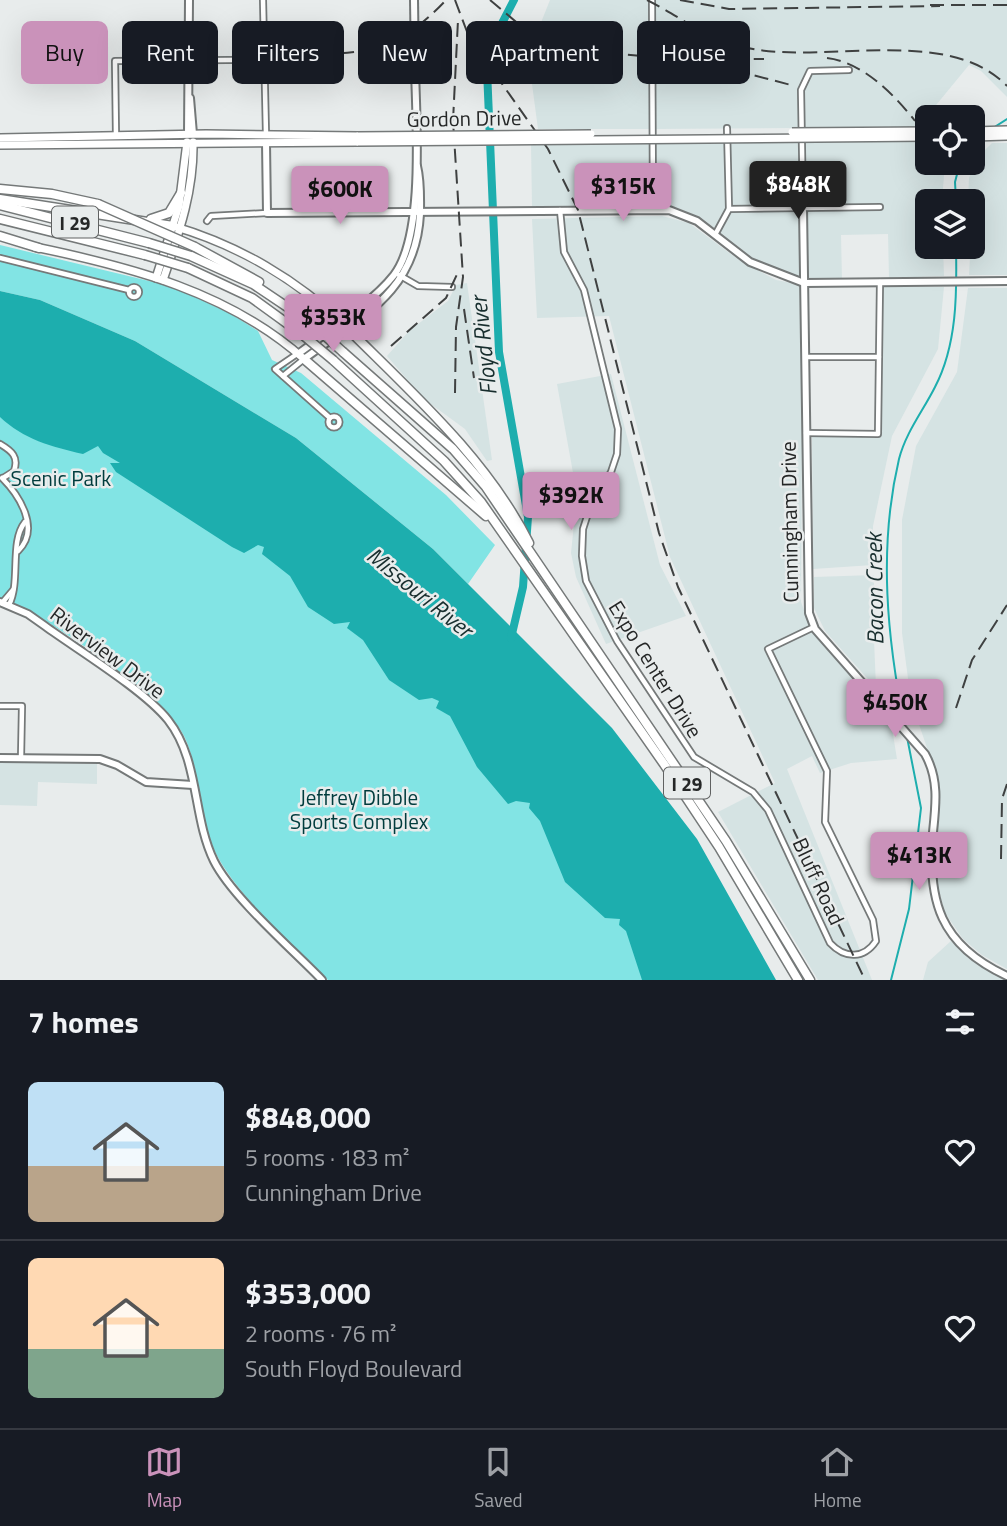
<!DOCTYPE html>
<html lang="en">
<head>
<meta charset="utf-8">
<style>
  :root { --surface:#171b24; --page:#20242c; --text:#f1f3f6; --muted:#9ea1a6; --line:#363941; --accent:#ca92ba }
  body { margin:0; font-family:"Titillium Web",sans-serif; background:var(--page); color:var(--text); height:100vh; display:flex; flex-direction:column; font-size:26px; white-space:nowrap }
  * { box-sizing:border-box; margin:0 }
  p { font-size:23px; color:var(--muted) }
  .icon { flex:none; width:38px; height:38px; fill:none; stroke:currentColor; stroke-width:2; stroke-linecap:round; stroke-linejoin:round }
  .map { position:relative; height:980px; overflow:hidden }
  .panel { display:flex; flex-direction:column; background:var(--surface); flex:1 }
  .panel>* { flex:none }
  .top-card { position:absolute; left:21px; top:21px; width:966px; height:63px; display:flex; gap:14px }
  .controls { position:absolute; left:915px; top:105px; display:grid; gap:14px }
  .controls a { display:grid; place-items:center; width:70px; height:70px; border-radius:10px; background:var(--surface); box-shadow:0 7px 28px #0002; font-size:35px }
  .price { position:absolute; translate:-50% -60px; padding:0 16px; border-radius:7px; background:var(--accent); color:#111; font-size:23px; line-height:46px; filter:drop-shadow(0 2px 4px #0008) }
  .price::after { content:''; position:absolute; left:50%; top:42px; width:21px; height:16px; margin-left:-10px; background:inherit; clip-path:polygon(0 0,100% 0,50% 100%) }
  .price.on { background:#222; color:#fff }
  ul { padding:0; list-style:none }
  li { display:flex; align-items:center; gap:21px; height:175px; padding:0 28px }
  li+li { border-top:2px solid var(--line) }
  li span { display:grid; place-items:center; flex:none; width:196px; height:140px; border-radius:10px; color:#555 }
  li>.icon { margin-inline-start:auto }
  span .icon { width:84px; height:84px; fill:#fffc; stroke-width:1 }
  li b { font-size:30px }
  h2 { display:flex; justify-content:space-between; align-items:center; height:84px; padding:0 28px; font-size:30px }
  .pill { padding:0 24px; border-radius:10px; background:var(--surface); box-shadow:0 7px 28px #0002; font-size:24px; line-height:63px }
  .pill.on { background:var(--accent); color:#111 }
  .dock { display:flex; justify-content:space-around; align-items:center; height:98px; border-top:2px solid var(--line); background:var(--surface); font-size:19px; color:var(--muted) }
  .dock a { display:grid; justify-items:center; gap:4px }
  .dock .on { color:var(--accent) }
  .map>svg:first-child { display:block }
  .built { fill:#d5e3e3 }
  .green { fill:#82e4e4 }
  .water { fill:#1daeae }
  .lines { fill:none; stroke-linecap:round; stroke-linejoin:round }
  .stream { stroke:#1daeae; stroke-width:2 }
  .river { stroke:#1daeae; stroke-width:8 }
  .street-casing { stroke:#757979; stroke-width:8 }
  .secondary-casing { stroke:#757979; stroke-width:10 }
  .primary-casing { stroke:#757979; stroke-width:10 }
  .highway-casing { stroke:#757979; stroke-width:11 }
  .street { stroke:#fff; stroke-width:4.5 }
  .secondary { stroke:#fff; stroke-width:6 }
  .primary { stroke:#fff; stroke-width:7 }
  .highway { stroke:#fff; stroke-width:8 }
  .rail { stroke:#3f4141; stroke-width:2; stroke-dasharray:14 7; stroke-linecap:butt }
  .secondary-bridge-casing { stroke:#757979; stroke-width:10; stroke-linecap:butt }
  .primary-bridge-casing { stroke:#757979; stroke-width:10; stroke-linecap:butt }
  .highway-bridge-casing { stroke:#757979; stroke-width:11; stroke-linecap:butt }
  .secondary-bridge { stroke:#fff; stroke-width:6 }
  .primary-bridge { stroke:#fff; stroke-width:7 }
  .highway-bridge { stroke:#fff; stroke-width:8 }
  .labels { text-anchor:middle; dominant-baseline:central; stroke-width:5; stroke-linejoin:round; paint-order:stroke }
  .shield { fill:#e8ecec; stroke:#606262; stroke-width:2 }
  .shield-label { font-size:19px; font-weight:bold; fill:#252727 }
  .street-label { font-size:21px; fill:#252727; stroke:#e8ecec }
  .park-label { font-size:21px; fill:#003c3d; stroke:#e8ecec }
  .water-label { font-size:23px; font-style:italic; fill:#182e2e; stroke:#e8ecec }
</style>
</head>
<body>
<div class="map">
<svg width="1007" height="980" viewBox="0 0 1007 980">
  <rect width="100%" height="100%" fill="#e8ecec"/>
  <!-- built -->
  <g class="built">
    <path d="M 550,0 L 1007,0 L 1007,97 L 981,71 L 969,65 L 918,127 L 655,129 L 656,60 L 651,60 L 649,129 L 538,129 L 532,84 L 538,30 Z"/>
    <path d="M 927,141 L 928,163 L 945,163 L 942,201 L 928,201 L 928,247 L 943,247 L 944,276 L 889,278 L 888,234 L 841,235 L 842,280 L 798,279 L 754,260 L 705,221 L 682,211 L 656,207 L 532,206 L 531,144 Z"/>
    <path d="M 992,143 L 1007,143 L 1007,275 L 969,275 L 973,201 L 968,201 L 969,178 L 978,157 Z"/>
    <path d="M 662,216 L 689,223 L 739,260 L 776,280 L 803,285 L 801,602 L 810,626 L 890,716 L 897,759 L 851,763 L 820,773 L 812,756 L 787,769 L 872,980 L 818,980 L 718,812 L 775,783 L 670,557 L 609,316 L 537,318 L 532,219 Z"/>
    <path d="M 467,283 L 492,460 L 487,461 L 465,429 L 424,399 L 387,356 L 409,331 L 448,301 L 456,285 Z"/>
    <path d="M 881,287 L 944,287 L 938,349 L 892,436 L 873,526 L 873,565 L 813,569 L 812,437 L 881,436 Z"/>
    <path d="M 968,288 L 1007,288 L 1007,969 L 982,955 L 963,939 L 945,913 L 938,888 L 937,867 L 932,864 L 939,793 L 937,777 L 911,701 L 902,633 L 902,520 L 916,446 L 957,372 Z"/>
    <path d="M 611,374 L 660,565 L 686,616 L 606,644 L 576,577 L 571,553 L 577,495 L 557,384 Z"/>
    <path d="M 874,575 L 874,639 L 876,688 L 825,631 L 814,608 L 814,577 Z"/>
    <path d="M 0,761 L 97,764 L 97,784 L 38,782 L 37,806 L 0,805 Z"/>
    <path d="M 951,941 L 968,958 L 1007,980 L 923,980 L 928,962 Z"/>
  </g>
  <!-- green -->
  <g class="green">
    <path d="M 0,245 L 174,287 L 231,314 L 258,331 L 272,360 L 301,373 L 446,495 L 495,545 L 468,584 L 433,549 L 296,438 L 135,341 L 40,300 L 0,291 Z"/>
    <path d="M 0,395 L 79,417 L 254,536 L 422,668 L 675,980 L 328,980 C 293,945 245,903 220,861 C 199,825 202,777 185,738 C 170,700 40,611 0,598 Z"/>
  </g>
  <!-- water -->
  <path class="water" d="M 0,291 L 40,300 L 135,341 L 296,438 L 433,549 L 612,728 L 697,839 L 776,980 L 642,980 L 626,931 L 619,925 L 620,919 L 605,918 L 565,882 L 540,821 L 529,808 L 530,803 L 516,801 L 508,804 L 477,767 L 450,716 L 436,708 L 439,701 L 432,698 L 419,700 L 389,680 L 363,640 L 347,628 L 350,622 L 334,624 L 308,607 L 290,576 L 262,554 L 264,547 L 258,545 L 244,553 L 232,547 L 116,472 L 110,463 L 120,463 L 103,453 L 98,446 L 83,454 C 52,447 23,439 0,417 Z"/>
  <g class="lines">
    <!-- stream -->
    <g class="stream">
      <path d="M 993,128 L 1007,119"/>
      <path d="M 956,201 L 955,182 L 960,163"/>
      <path d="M 905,728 C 887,639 878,548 899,459 C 906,432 923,411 935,387 C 957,345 957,294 956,247"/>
      <path d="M 891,980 L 909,909 L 921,808 L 907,737"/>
    </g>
    <!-- river -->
    <path class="river" d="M 511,638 L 523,587 L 528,517 L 499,352 L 487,70 L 499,29 L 514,0"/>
    <defs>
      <g id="street">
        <path d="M 263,0 L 266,134"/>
        <path d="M 652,0 L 653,209"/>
        <path d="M 727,128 L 729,209"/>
        <path d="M 116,136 L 115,61 L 339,59"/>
        <path d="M 803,208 L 801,90 L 810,71 L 849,70"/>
        <path d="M 560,210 L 564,252 L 584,290 L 618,429 L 617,454 L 611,472 L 591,504 L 583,529 L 582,556 L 586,581 L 617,641 L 694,757 L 753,792 L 768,810 L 830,943 C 845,959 864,959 876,941 L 873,920 L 825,822 L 827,771 L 768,649 L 814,627"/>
        <path d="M 207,221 L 211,216 L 267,213"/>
        <path d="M 716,233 L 729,209 L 880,207"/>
        <path d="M 0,258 L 129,290"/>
        <path d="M 399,275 L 418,286 L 452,287"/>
        <circle cx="134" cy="292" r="5"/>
        <path d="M 297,354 L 275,369 L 330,418"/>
        <path d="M 806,357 L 879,357"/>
        <path d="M 283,376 L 304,359"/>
        <circle cx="334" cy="422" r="5.5"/>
        <path d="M 806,433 L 878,434 L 880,282"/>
        <path d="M 0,444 C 12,451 19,457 14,471 L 3,478"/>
        <path d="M 2,478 C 19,495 41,529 18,551"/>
        <path d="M 2,603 L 13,590"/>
        <path d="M 9,605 C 21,582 9,542 25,522"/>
        <path d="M 0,706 L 22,706 L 21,758"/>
      </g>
      <g id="secondary">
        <path d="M 190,98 L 193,134"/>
        <path d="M 188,134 L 189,0"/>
        <path d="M 266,143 L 267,213 L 669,210 L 697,221 L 750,262 L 804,283 L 1007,281"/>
        <path d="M 803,208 L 809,613 L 815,629 L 925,754 C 939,779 936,804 933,832 C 927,901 940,945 1007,976"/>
        <path d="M 298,354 C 326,333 373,302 394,275 C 425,235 416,120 415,68"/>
        <path d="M 304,359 C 360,317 416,293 420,214 C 420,198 421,182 417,166"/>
        <path d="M 0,602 L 28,614 L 45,626 C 78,650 144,690 168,720 C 200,761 192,816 214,861 C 232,897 293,950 322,980"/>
        <path d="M 0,758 L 100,759 L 117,765 L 146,782 L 193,785"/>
      </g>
      <g id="primary">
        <path d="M 973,131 L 1007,130"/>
        <path d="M 973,137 L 1007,136"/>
        <path d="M 0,138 L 206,134 L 358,136"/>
        <path d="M 0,145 L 358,142"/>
        <path d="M 173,226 C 238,245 298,280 346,327"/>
        <path d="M 35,247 C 131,267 229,292 304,359"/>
        <path d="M 156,278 L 179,206 L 187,142"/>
        <path d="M 163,280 C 179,233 194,191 193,142"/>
      </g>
      <g id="highway">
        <path d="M 0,189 L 52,194 L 98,204"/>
        <path d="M 0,199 L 173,226"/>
        <path d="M 0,205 L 149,243"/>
        <path d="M 0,219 L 145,255"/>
        <path d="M 151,219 L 169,213 L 181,193"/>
        <path d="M 0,236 L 39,248"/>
        <path d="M 195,247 L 259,282"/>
        <path d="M 191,256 L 253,284 L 311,323"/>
        <path d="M 188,268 L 252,298 L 303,335"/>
        <path d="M 346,327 C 412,393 487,459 529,543"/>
        <path d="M 343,352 L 453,449 L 486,487 L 726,841 L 810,980"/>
        <path d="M 304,359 L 486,516"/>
        <path d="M 333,360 L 444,461 L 481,502 L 664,764 L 719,847 L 798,980"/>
      </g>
    </defs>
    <!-- street casing -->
    <use href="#street" class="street-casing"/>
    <!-- secondary casing -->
    <use href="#secondary" class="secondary-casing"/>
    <!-- primary casing -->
    <use href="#primary" class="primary-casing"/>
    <!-- highway casing -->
    <use href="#highway" class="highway-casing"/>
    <!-- street -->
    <use href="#street" class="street"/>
    <!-- secondary -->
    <use href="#secondary" class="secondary"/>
    <!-- primary -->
    <use href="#primary" class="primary"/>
    <!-- highway -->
    <use href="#highway" class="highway"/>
    <!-- rail -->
    <g class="rail">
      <path d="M 455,0 L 469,37 L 548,149 L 578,210 L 659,533 L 678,587 L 865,980"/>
      <path d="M 490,0 L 527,31"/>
      <path d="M 647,0 C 685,19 709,42 753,49 C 830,63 949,26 1007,86"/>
      <path d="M 680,0 L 729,9 L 940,6"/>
      <path d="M 930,5 L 1007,5"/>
      <path d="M 519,24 L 560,48 L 616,53"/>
      <path d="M 607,53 L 676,59 L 764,59"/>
      <path d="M 277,54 C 353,53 389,61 446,0"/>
      <path d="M 827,58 C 862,62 894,94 915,121"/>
      <path d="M 714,65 L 791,85"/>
      <path d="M 464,309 L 474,378"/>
      <path d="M 391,346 L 446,298 L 459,270"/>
      <path d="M 455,393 L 456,327 L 463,277 L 453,121 L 458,20"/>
      <path d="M 956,708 L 972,660 L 1007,605"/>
      <path d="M 1001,859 L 1002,799 L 1007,784"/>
    </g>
    <defs>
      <path id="secondary-bridge" d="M 414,0 L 415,68"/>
      <g id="primary-bridge">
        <path d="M 792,132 L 928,131"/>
        <path d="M 358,136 L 591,134"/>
        <path d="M 358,142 L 928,137"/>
      </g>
      <g id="highway-bridge">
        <path d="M 98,204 L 195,247"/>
        <path d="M 149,243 L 191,256"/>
        <path d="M 145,255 L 188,268"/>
        <path d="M 311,323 L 343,352"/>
        <path d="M 303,335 L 333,360"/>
      </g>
    </defs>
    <!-- secondary-bridge casing -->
    <use href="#secondary-bridge" class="secondary-bridge-casing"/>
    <!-- primary-bridge casing -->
    <use href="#primary-bridge" class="primary-bridge-casing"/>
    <!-- highway-bridge casing -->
    <use href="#highway-bridge" class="highway-bridge-casing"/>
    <!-- secondary-bridge -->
    <use href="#secondary-bridge" class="secondary-bridge"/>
    <!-- primary-bridge -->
    <use href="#primary-bridge" class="primary-bridge"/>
    <!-- highway-bridge -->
    <use href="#highway-bridge" class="highway-bridge"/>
  </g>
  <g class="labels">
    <!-- shield labels -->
    <g class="shield">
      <rect x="52" y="206.5" width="46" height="31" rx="5"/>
      <rect x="664" y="767.5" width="46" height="31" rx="5"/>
    </g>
    <g class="shield-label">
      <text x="75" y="222">I 29</text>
      <text x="687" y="783">I 29</text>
    </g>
    <!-- street labels -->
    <g class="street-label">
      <text transform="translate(464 118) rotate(-1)">Gordon Drive</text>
      <text transform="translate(789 522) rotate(-91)">Cunningham Drive</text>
      <text transform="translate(108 652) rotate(37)">Riverview Drive</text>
      <text transform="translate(656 669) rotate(58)">Expo Center Drive</text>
      <text transform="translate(819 881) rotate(65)">Bluff Road</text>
    </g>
    <!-- park labels -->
    <g class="park-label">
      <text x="61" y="478">Scenic Park</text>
      <text x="359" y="797">Jeffrey Dibble<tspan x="359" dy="24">Sports Complex</tspan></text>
    </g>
    <!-- water labels -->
    <g class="water-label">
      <text transform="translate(483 346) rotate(-96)">Floyd River</text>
      <text transform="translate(874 589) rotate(-91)">Bacon Creek</text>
      <text transform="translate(420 592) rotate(39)">Missouri River</text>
    </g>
  </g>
</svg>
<div class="controls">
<a><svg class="icon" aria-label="locate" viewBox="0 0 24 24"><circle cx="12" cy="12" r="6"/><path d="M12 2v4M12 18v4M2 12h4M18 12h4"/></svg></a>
<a><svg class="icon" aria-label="layers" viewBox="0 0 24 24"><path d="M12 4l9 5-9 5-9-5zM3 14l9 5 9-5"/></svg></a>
</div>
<b class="price on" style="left:798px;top:221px">$848K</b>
<b class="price" style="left:623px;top:223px">$315K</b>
<b class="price" style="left:340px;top:226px">$600K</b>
<b class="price" style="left:333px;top:354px">$353K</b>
<b class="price" style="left:571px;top:532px">$392K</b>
<b class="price" style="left:895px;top:739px">$450K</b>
<b class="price" style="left:919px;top:892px">$413K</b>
<div class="top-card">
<a class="pill on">Buy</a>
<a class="pill">Rent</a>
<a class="pill">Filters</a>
<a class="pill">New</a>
<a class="pill">Apartment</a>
<a class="pill">House</a>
</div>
</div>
<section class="panel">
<h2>7 homes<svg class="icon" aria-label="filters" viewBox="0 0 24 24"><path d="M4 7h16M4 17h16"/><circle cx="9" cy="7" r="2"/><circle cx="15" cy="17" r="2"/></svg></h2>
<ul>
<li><span style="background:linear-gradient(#bfe0f5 60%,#b9a48a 0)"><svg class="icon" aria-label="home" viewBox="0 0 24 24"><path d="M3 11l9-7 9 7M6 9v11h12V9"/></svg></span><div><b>$848,000</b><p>5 rooms · 183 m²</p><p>Cunningham Drive</p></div><svg class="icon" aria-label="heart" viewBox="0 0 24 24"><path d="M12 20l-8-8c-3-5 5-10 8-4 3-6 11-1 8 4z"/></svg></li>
<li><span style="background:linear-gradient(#ffd9b3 65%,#7fa58c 0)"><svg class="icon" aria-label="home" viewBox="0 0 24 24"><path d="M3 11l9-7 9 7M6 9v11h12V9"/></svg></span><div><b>$353,000</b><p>2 rooms · 76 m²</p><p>South Floyd Boulevard</p></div><svg class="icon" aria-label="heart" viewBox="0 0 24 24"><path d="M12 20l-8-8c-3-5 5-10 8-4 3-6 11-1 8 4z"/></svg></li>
</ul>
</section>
<nav class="dock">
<a class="on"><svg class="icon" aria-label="map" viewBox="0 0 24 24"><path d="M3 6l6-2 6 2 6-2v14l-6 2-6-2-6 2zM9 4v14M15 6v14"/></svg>Map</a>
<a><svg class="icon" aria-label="saved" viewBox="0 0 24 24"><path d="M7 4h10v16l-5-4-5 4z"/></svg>Saved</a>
<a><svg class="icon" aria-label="home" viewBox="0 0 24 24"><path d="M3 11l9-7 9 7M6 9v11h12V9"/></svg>Home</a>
</nav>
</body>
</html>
